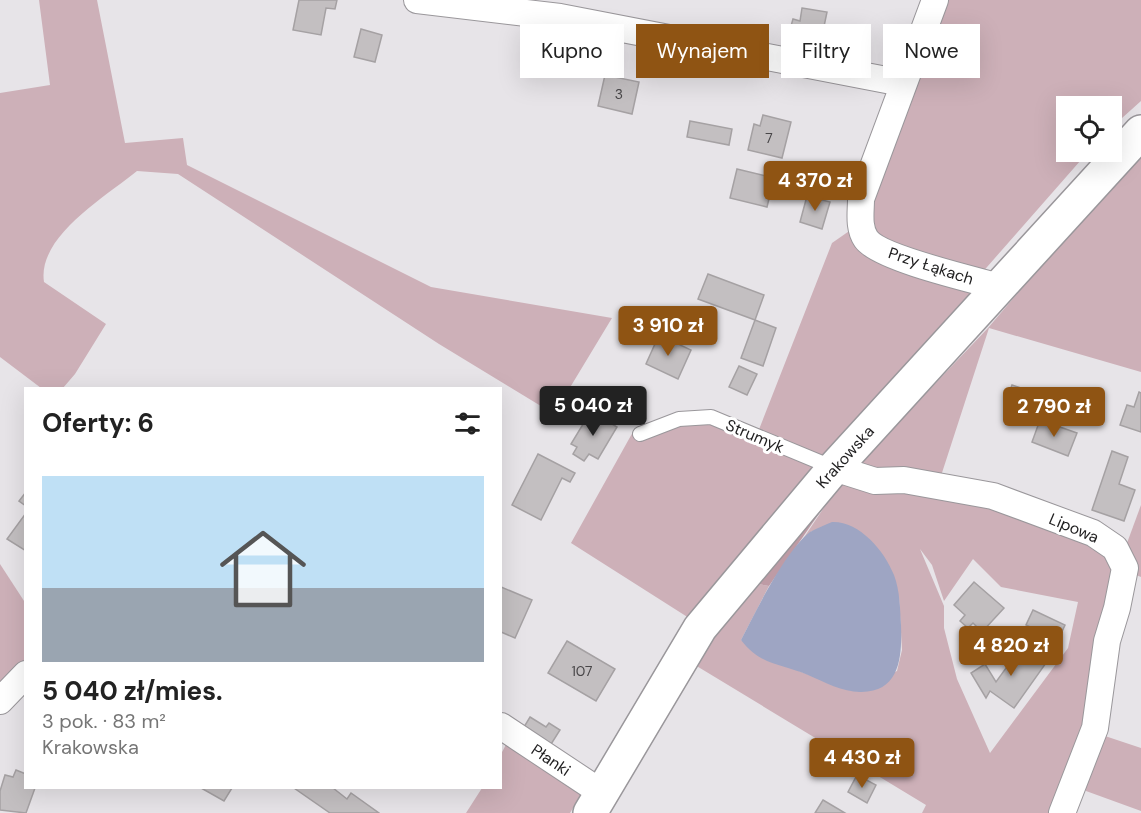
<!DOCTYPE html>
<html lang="pl">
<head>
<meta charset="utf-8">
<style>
  :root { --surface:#fff; --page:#f6f6f6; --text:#222; --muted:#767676; --line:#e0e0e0; --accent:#8f5413 }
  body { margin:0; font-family:"DM Sans",sans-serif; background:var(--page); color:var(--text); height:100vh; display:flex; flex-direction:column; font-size:22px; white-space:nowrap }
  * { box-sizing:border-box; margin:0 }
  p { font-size:20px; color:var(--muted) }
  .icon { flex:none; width:33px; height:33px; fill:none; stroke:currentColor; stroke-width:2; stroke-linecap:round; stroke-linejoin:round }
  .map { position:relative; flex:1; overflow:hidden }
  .sheet { position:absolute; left:24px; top:387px; width:478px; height:402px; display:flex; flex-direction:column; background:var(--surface); border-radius:0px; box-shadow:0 6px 24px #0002 }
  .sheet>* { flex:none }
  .hud { position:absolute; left:520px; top:24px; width:530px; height:54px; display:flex; gap:12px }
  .fabs { position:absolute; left:1056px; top:96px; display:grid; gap:12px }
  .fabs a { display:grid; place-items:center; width:66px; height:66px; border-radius:0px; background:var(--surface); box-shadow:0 6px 24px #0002; font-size:30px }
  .price { position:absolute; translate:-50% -51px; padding:0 14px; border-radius:6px; background:var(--accent); color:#fff; font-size:20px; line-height:39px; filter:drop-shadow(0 2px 3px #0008) }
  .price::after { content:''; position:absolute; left:50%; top:36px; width:18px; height:14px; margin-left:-9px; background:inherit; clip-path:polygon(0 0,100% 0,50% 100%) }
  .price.active { background:#222; color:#fff }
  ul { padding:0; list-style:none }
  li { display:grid; align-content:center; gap:12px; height:318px; padding:0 18px }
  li+li { border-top:2px solid var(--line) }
  li span { display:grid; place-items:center; height:186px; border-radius:0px; color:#555 }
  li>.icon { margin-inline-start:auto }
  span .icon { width:108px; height:108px; fill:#fffc; stroke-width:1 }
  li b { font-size:26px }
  h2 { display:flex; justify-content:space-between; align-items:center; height:72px; padding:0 18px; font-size:26px }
  .chip { padding:0 21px; border-radius:0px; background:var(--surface); box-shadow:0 6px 24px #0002; font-size:21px; line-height:54px }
  .chip.active { background:var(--accent); color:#fff }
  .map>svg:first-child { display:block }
  .green { fill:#cdb0b8; fill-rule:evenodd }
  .forest { fill:#be9ba5 }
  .water { fill:#9ea5c3 }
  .building { fill:#c3bfc1; stroke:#a5a1a3; stroke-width:1.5 }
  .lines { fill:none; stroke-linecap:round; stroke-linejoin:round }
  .lane-casing { stroke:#9a979b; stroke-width:16 }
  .street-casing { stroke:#9a979b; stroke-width:28 }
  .secondary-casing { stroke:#9a979b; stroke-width:36 }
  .lane { stroke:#fff; stroke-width:14 }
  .street { stroke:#fff; stroke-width:26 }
  .secondary { stroke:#fff; stroke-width:33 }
  .labels { text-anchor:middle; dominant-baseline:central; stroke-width:6; stroke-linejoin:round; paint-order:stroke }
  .number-label { font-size:14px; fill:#484648 }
  .street-label { font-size:16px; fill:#1f1e1f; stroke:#fff }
</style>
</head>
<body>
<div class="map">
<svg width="1141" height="813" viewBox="0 0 1141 813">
  <rect width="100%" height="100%" fill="#e7e4e8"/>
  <!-- green -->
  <g class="green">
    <path d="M 39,0 L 97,0 L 125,143 L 183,138 L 187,165 L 431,287 L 612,318 L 554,414 L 439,344 L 178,174 L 137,171 C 105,197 37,237 44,282 L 106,324 L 75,374 L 63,388 L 41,388 L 0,357 L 0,93 L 50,85 Z"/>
    <path d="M 944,0 L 1141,0 L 1141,101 L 1112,127 L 1112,106 L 1066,106 L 1066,152 L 1088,152 L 980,275 L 872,239 L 865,200 Z"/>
    <path d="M 1141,148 L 1141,372 L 989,328 L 939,482 L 853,470 L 988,328 Z"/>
    <path d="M 855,227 L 978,286 L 814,466 L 689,618 L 571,543 L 634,430 L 678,415 L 758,432 L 832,243 Z"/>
    <path d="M 845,476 L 995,502 L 1092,539 L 1118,571 L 1090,727 L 1057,813 L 922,813 L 926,805 L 690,662 L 752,583 L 769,586 L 741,640 L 799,671 L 852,691 L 897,671 L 902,650 L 899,597 L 812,531 L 803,539 ZM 920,549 L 932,565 L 944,601 L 973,559 L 1001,587 L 1078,602 L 1068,648 L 990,753 L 957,679 L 944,628 L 944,606 Z"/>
    <path d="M 1141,505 L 1141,577 L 1129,572 L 1123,554 Z"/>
    <path d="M 0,564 L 26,604 L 25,668 L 0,694 Z"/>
    <path d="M 1099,734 L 1141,748 L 1141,811 L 1086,791 L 1081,778 Z"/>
    <path d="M 509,739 L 585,788 L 570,813 L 466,813 L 482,788 L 501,788 L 501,754 Z"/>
  </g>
  <!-- forest -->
  <path class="forest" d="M 845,476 L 769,586 L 752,583 Z"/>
  <!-- water -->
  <path class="water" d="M 832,522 C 859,521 884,550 894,575 C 900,591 900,608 901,625 C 902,655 901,693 860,692 C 843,692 824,682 808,675 C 780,663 761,666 741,640 C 756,611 785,551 810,532 C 817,528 825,525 832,522 Z"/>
  <!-- building -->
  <g class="building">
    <path d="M 299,0 L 337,0 L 335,9 L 326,8 L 321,35 L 293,30 Z"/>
    <path d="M 802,8 L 827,12 L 821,41 L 797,37 L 799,28 L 791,26 L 793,19 L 800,21 Z"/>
    <path d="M 361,29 L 382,35 L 375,62 L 354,57 Z"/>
    <path d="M 605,75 L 639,82 L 632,114 L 598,106 Z"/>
    <path d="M 763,115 L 791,122 L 782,158 L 748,150 L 754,124 L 760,126 Z"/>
    <path d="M 690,121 L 732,129 L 729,145 L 687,137 Z"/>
    <path d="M 737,169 L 774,178 L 767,207 L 730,198 Z"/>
    <path d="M 807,196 L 830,202 L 822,229 L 800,222 Z"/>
    <path d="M 708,274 L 764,295 L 755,320 L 698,299 Z"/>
    <path d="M 755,320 L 776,328 L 763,366 L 741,358 Z"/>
    <path d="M 659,335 L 691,350 L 678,379 L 646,364 Z"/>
    <path d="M 739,366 L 757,374 L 747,395 L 729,387 Z"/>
    <path d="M 1012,385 L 1038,394 L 1032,410 L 1006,401 Z"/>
    <path d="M 1139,392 L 1141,393 L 1141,432 L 1120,425 L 1127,405 L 1134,407 Z"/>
    <path d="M 591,411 L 617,427 L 598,459 L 589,454 L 584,461 L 573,454 L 577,447 L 571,444 Z"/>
    <path d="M 1040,420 L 1077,433 L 1068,456 L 1032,442 Z"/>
    <path d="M 1112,451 L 1128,457 L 1119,484 L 1135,490 L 1124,521 L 1092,510 Z"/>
    <path d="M 538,454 L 575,473 L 570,482 L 562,478 L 541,520 L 512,505 Z"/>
    <path d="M 26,492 L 26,506 L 19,501 Z"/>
    <path d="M 26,513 L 26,551 L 7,539 Z"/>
    <path d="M 974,582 L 1004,608 L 982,632 L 973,623 L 968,628 L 960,621 L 965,615 L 954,605 Z"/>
    <path d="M 501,587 L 532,600 L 515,638 L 501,632 Z"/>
    <path d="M 1033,610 L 1065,625 L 1058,640 L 1026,625 Z"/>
    <path d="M 567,641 L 615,669 L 596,701 L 548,673 Z"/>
    <path d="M 1022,646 L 1046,663 L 1014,708 L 990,691 L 986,698 L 971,673 L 985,664 L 996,682 Z"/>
    <path d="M 530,717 L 546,727 L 549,723 L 560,730 L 548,749 L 521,732 Z"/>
    <path d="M 16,770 L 26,774 L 26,788 L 35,788 L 26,813 L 0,810 L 0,791 L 5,775 L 13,777 Z"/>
    <path d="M 857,775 L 876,785 L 867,803 L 848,792 Z"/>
    <path d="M 201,788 L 232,788 L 224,801 Z"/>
    <path d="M 294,788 L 333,788 L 347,799 L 351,793 L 379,813 L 330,813 Z"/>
    <path d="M 823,800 L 845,813 L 815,813 Z"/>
  </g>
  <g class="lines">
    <defs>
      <path id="lane" d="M 640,434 L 679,419 L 711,417 L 834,468"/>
      <g id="street">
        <path d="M 417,0 L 560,17 L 902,83"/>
        <path d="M 935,0 L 861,199 C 861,212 858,227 866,239 C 879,258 975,280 1000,287"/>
        <path d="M 834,468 L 875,481 L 904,480 L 993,496 L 1093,533 L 1115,548 L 1125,568 L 1117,608 L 1107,641 L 1095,728 L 1062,813"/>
        <path d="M 0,701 L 26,674"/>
        <path d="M 501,726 L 602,793"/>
      </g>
      <path id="secondary" d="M 590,813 L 700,628 L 834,468 L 1141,132"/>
    </defs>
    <!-- lane casing -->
    <use href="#lane" class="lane-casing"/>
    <!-- street casing -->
    <use href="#street" class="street-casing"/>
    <!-- secondary casing -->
    <use href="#secondary" class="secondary-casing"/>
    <!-- lane -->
    <use href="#lane" class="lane"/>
    <!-- street -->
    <use href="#street" class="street"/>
    <!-- secondary -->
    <use href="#secondary" class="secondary"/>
  </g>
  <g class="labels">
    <!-- number labels -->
    <g class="number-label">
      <text x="619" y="94">3</text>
      <text x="769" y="138">7</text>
      <text x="582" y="671">107</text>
    </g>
    <!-- street labels -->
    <g class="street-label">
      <text transform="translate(931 266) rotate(18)">Przy Łąkach</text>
      <text transform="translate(755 436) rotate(23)">Strumyk</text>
      <text transform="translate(845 457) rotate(-48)">Krakowska</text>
      <text transform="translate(1074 528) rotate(23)">Lipowa</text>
      <text transform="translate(551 760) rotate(34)">Płanki</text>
    </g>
  </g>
</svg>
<div class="fabs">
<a><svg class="icon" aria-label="locate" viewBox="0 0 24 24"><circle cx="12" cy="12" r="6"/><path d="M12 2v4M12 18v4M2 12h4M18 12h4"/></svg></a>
</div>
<b class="price" style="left:815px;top:212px">4 370 zł</b>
<b class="price" style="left:668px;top:357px">3 910 zł</b>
<b class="price active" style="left:593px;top:437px">5 040 zł</b>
<b class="price" style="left:1054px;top:438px">2 790 zł</b>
<b class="price" style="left:1011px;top:677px">4 820 zł</b>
<b class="price" style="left:862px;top:789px">4 430 zł</b>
<div class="hud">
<a class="chip">Kupno</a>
<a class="chip active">Wynajem</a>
<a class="chip">Filtry</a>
<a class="chip">Nowe</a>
</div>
<section class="sheet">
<h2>Oferty: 6<svg class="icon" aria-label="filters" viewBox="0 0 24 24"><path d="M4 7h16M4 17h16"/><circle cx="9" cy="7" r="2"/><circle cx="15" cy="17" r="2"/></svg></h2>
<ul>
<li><span style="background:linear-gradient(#bfe0f5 60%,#9aa5b1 0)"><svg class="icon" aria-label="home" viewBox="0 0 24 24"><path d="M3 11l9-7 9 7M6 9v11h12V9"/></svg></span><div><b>5 040 zł/mies.</b><p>3 pok. · 83 m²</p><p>Krakowska</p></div></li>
</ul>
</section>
</div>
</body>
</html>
